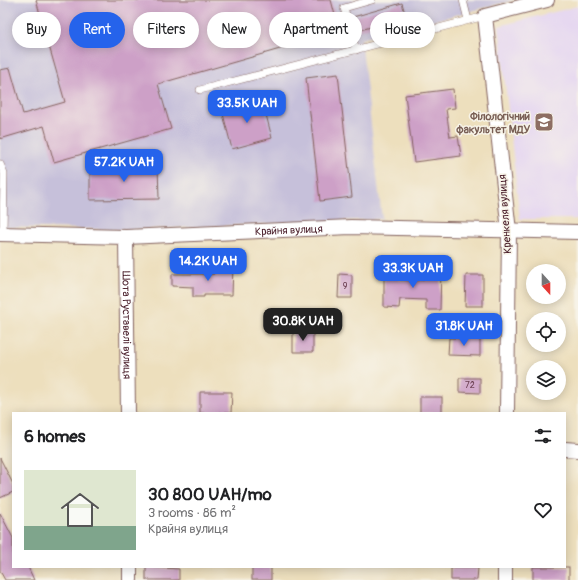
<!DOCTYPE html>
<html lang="en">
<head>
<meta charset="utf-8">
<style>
  :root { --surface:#fff; --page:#f2f2f2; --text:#202124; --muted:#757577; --line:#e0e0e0; --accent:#2563eb }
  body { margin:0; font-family:Pangolin,sans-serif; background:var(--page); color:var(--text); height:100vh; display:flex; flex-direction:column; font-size:15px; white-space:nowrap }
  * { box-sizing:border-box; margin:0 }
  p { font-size:13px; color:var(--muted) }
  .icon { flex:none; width:22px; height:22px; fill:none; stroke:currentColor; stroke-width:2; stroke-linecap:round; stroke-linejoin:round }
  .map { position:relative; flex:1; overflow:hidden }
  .drawer { position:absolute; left:12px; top:412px; width:554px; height:156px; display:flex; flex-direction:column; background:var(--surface); border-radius:0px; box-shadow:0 2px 10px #0003 }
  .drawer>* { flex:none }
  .hud { position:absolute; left:12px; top:12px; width:554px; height:36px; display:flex; gap:8px }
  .needle { width:26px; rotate:159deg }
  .buttons { position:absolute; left:526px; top:264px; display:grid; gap:8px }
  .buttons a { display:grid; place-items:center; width:40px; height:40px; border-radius:50%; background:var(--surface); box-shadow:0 2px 10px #0003; font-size:20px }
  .price { position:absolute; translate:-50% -34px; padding:0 9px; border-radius:8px; background:var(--accent); color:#fff; font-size:13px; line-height:26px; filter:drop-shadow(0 1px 2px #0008) }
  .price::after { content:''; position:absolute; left:50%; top:24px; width:12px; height:9px; margin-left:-6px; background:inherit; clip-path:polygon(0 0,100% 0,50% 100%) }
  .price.current { background:#222; color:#fff }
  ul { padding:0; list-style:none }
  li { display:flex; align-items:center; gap:12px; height:100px; padding:0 12px }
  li+li { border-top:1px solid var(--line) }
  li span { display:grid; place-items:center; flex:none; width:112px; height:80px; border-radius:0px; color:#555 }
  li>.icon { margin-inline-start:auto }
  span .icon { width:48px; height:48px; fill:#fffc; stroke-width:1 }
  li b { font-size:17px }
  h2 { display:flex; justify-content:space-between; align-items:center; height:48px; padding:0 12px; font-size:17px }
  .chip { padding:0 14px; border-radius:18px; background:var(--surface); box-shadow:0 2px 10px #0003; font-size:14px; line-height:36px }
  .chip.current { background:var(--accent); color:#fff }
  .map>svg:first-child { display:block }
  .built { fill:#e3d3f2 }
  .industrial { fill:#c6c0da }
  .building { fill:#cda0c7 }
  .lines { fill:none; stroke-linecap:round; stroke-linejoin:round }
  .lane-casing { stroke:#83625e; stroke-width:8 }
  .street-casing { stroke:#83625e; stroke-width:16 }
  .lane { stroke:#fff; stroke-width:7 }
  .street { stroke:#fff; stroke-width:14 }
  .labels { text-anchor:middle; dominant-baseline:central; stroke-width:3; stroke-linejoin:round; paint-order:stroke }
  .number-label { font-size:9px; fill:#6b3f52 }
  .education-label { font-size:11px; font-weight:bold; fill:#785e54; stroke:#f7f3e8; text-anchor:end }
  .street-label { font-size:11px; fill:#4a1f2b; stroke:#f7f3e8 }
</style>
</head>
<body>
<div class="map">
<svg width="578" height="580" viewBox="0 0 578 580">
  <rect width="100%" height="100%" fill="#f7f3e8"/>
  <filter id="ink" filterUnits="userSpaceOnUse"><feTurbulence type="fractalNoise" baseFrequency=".025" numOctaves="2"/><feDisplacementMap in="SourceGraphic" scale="8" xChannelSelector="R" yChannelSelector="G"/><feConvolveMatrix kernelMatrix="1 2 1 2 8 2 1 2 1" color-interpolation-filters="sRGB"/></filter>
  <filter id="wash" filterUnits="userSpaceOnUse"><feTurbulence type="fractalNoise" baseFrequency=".012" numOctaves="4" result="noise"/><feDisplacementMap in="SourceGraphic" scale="16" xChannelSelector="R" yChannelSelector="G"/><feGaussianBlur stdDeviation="0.9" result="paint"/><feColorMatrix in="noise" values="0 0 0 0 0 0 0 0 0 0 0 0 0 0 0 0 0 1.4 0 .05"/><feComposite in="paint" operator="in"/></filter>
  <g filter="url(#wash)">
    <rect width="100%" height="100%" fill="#eddfbd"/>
    <!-- built -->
    <path class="built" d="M 578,6 L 578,219 L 520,219 L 499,26 Z"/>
    <!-- industrial -->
    <path class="industrial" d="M 0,0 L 515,0 L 361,39 L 382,219 L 126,230 L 0,227 Z"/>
    <g id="blocks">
      <!-- building -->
      <g class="building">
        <path d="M 36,0 L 331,0 L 336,19 L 298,30 L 301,43 L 158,84 L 171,129 L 54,162 L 44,126 L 0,139 L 0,70 L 10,68 L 23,114 L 65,102 Z"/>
        <path d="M 402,3 L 406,17 L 357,31 L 353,17 Z"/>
        <path d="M 338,74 L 352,197 L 320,201 L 306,78 Z"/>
        <path d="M 453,89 L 455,108 L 446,109 L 450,137 L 458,136 L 461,156 L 414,162 L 405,95 Z"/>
        <path d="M 262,99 L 272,138 L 232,149 L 222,110 Z"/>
        <path d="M 158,165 L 159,199 L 90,200 L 90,166 Z"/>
        <path d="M 214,265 L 233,265 L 232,295 L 204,295 L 204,297 L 193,297 L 193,287 L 172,286 L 172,274 L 214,274 Z"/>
        <path d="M 423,268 L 441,269 L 440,310 L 426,310 L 426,300 L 400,299 L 399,308 L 384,307 L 384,269 L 400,269 L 400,280 L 423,280 Z"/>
        <path d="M 339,274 L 352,275 L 352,298 L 338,298 Z"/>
        <path d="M 466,275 L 483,275 L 483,306 L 465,306 Z"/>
        <path d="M 293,332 L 313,333 L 313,352 L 293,352 Z"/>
        <path d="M 449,338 L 480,338 L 480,356 L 448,355 Z"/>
        <path d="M 459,378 L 480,378 L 480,393 L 459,392 Z"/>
        <path d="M 200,392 L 232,392 L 231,413 L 200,413 Z"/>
        <rect x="420" y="397" width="22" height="16"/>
        <path d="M 0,458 L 13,484 L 13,492 L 0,498 Z"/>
        <path d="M 0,513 L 13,538 L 13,567 L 28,567 L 34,580 L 5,580 L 0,571 Z"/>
        <path d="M 146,567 L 179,569 L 179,580 L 146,580 Z"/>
        <rect x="252" y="567" width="19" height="13"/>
        <rect x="533" y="567" width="36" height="13"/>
        <path d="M 451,568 L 478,568 L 477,580 L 451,580 Z"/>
      </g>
    </g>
  </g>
  <g filter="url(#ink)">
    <use href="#blocks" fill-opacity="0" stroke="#83625e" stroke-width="1"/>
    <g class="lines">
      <defs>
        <g id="lane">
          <path d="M 463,0 L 468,20"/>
          <path d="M 356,50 L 344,8 L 372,0"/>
          <path d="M 200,90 L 485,16"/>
          <path d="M 0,164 L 4,173 L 3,234"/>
        </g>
        <g id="street">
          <path id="s1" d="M 0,234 L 126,237 L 351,227 L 578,232"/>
          <path id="s2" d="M 126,237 L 128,413"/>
          <path d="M 507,413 L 509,231 L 485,16 L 547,0"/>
          <path d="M 565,449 L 578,450"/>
          <path d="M 130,567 L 130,580"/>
          <path d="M 505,580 L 505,567"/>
        </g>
      </defs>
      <!-- lane casing -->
      <use href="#lane" class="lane-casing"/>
      <!-- street casing -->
      <use href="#street" class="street-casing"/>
      <!-- lane -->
      <use href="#lane" class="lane"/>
      <!-- street -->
      <use href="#street" class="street"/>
    </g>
  </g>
  <!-- icons -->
  <defs>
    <symbol id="university-square" viewBox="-11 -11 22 22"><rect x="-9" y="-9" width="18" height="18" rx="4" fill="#8d6e63" stroke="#f7f3e8"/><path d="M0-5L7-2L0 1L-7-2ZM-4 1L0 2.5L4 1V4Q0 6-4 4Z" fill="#fff"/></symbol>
  </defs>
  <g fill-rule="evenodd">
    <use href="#university-square" x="533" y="111" width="22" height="22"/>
  </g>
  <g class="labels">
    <!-- number labels -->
    <g class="number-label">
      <text x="345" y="286">9</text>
      <text x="470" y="385">72</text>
    </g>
    <!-- education labels -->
    <g class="education-label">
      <text x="530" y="116">Філологічний<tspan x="530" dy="13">факультет МДУ</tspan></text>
    </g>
    <!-- street labels -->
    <g class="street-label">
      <text transform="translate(505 214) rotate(-94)">Кренкеля вулиця</text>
      <text stroke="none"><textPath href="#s1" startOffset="289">Крайня вулиця</textPath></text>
      <text stroke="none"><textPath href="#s2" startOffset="88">Шота Руставелі вулиця</textPath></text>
    </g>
  </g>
</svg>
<div class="buttons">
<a><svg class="needle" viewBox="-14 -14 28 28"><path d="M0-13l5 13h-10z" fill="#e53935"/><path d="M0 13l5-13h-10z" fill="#757577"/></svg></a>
<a><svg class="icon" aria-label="locate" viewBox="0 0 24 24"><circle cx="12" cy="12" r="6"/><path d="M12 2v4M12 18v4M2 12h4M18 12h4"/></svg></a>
<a><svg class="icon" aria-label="layers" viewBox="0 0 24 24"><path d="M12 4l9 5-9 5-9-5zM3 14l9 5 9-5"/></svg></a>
</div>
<b class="price" style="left:247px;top:124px">33.5K UAH</b>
<b class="price" style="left:124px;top:183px">57.2K UAH</b>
<b class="price" style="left:208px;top:282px">14.2K UAH</b>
<b class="price" style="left:413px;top:289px">33.3K UAH</b>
<b class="price current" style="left:303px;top:342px">30.8K UAH</b>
<b class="price" style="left:464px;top:347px">31.8K UAH</b>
<div class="hud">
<a class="chip">Buy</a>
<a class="chip current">Rent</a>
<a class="chip">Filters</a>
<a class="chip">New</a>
<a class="chip">Apartment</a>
<a class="chip">House</a>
</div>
<section class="drawer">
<h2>6 homes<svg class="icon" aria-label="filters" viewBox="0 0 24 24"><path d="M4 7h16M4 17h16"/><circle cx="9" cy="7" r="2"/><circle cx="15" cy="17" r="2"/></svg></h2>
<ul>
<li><span style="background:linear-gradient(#dfe7d0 70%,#7fa58c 0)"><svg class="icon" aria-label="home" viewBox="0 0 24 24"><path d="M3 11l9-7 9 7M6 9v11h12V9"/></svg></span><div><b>30 800 UAH/mo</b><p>3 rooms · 86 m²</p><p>Крайня вулиця</p></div><svg class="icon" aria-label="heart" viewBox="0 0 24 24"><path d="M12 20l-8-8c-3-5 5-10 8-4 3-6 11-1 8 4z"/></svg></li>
</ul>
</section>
</div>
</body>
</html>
